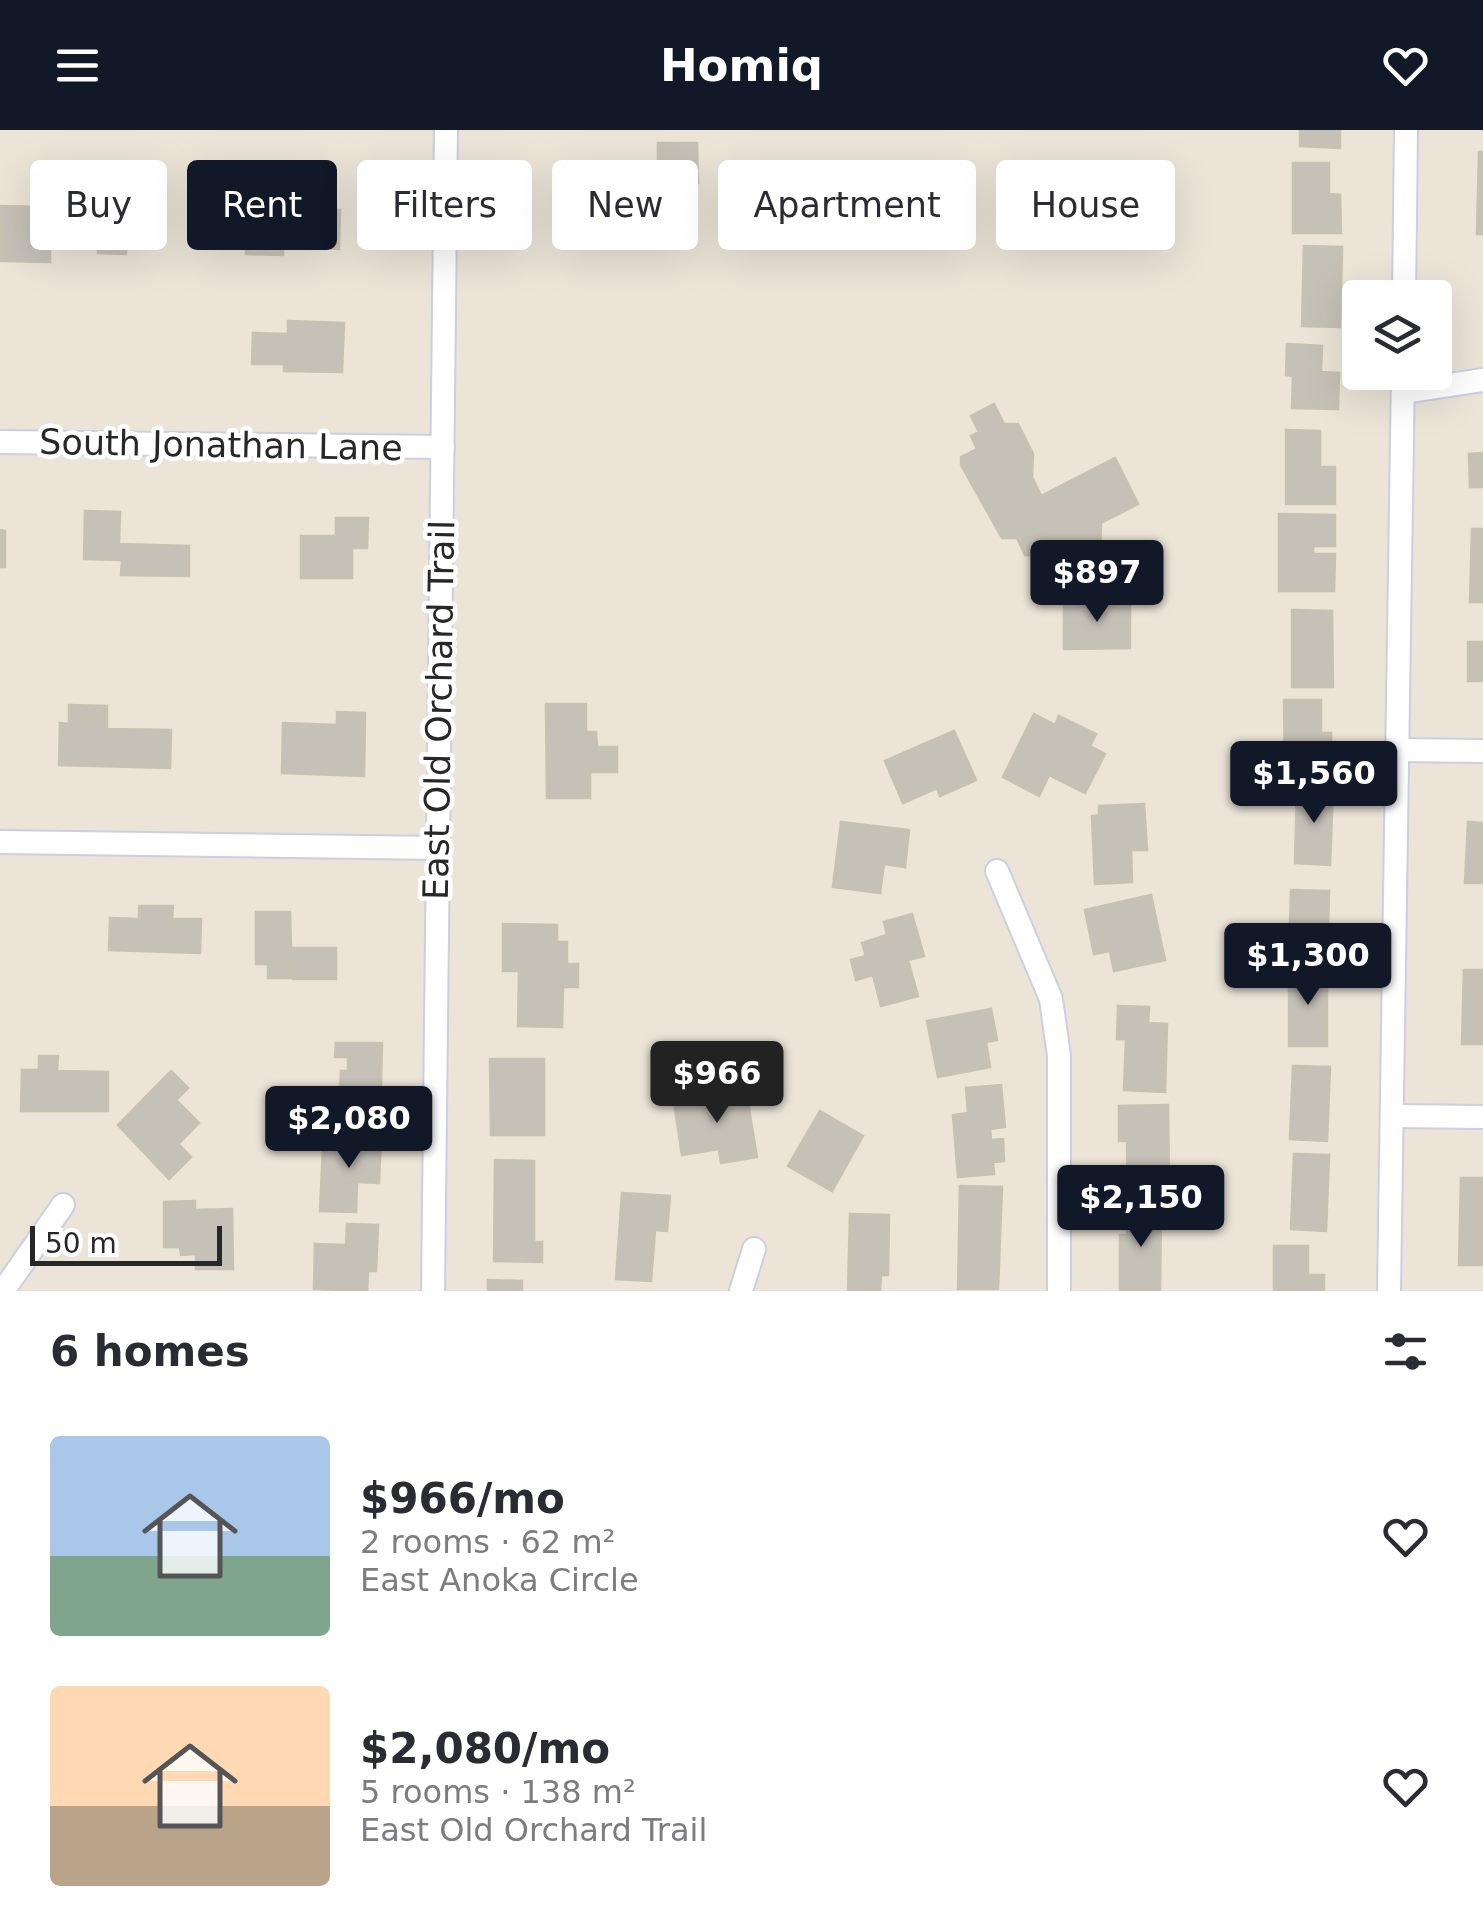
<!DOCTYPE html>
<html lang="en">
<head>
<meta charset="utf-8">
<style>
  :root { --surface:#fff; --page:#f7f7f7; --text:#2b2b33; --muted:#7c7c81; --accent:#111827 }
  body { margin:0; font-family:"DejaVu Sans",sans-serif; background:var(--page); color:var(--text); height:100vh; display:flex; flex-direction:column; font-size:38px; white-space:nowrap }
  * { box-sizing:border-box; margin:0 }
  p { font-size:32px; color:var(--muted) }
  .icon { flex:none; width:55px; height:55px; fill:none; stroke:currentColor; stroke-width:2; stroke-linecap:round; stroke-linejoin:round }
  .map { position:relative; height:1161px; overflow:hidden }
  .side { display:flex; flex-direction:column; background:var(--surface); flex:1 }
  .side>* { flex:none }
  .top-card { position:absolute; left:30px; top:30px; width:1425px; height:90px; display:flex; gap:20px }
  .fabs { position:absolute; left:1342px; top:150px; display:grid; gap:20px }
  .fabs a { display:grid; place-items:center; width:110px; height:110px; border-radius:10px; background:var(--surface); box-shadow:0 10px 40px #0002; font-size:50px }
  .scale { position:absolute; left:30px; bottom:25px; width:192px; box-sizing:border-box; padding-left:10px; border:5px solid #272727; border-top:0; font-size:28px; line-height:35px; white-space:nowrap; color:#272727; -webkit-text-stroke:8px #fff; paint-order:stroke }
  .price { position:absolute; translate:-50% -85px; padding:0 22px; border-radius:10px; background:var(--accent); color:#fff; font-size:32px; line-height:65px; filter:drop-shadow(0 2px 5px #0008) }
  .price::after { content:''; position:absolute; left:50%; top:60px; width:30px; height:22px; margin-left:-15px; background:inherit; clip-path:polygon(0 0,100% 0,50% 100%) }
  .price.current { background:#222; color:#fff }
  ul { padding:0; list-style:none }
  li { display:flex; align-items:center; gap:30px; height:250px; padding:0 50px }
  li span { display:grid; place-items:center; flex:none; width:280px; height:200px; border-radius:10px; color:#555 }
  li>.icon { margin-inline-start:auto }
  span .icon { width:120px; height:120px; fill:#fffc; stroke-width:1 }
  li b { font-size:42px }
  h2 { display:flex; justify-content:space-between; align-items:center; height:120px; padding:0 50px; font-size:42px }
  .chip { padding:0 35px; border-radius:10px; background:var(--surface); box-shadow:0 10px 40px #0002; font-size:35px; line-height:90px }
  .chip.current { background:var(--accent); color:#fff }
  header { display:flex; justify-content:space-between; align-items:center; height:130px; padding:0 50px; background:var(--accent); color:#fff; font-size:45px; font-weight:600 }
  .map>svg:first-child { display:block }
  .building { fill:#c6c1b7; stroke:#c6c1b1; stroke-width:2.5 }
  .lines { fill:none; stroke-linecap:round; stroke-linejoin:round }
  .minor-casing { stroke:#cccee2; stroke-width:26 }
  .minor { stroke:#fff; stroke-width:22 }
  .labels { text-anchor:middle; dominant-baseline:central; stroke-width:9; stroke-linejoin:round; paint-order:stroke }
  .street-label { font-size:35px; fill:#272727; stroke:#fff }
</style>
</head>
<body>
<header><svg class="icon" aria-label="menu" viewBox="0 0 24 24"><path d="M4 6h16M4 12h16M4 18h16"/></svg>Homiq<svg class="icon" aria-label="heart" viewBox="0 0 24 24"><path d="M12 20l-8-8c-3-5 5-10 8-4 3-6 11-1 8 4z"/></svg></header>
<div class="map">
<svg width="1483" height="1161" viewBox="0 0 1483 1161">
  <rect width="100%" height="100%" fill="#ebe4d7"/>
  <!-- building -->
  <g class="building">
    <path d="M 1300,0 L 1340,0 L 1340,18 L 1300,16 Z"/>
    <path d="M 658,13 L 697,13 L 698,53 L 658,53 Z"/>
    <path d="M 1479,22 L 1483,22 L 1483,104 L 1477,104 Z"/>
    <path d="M 1293,33 L 1329,33 L 1329,64 L 1340,65 L 1341,103 L 1293,103 Z"/>
    <path d="M 64,65 L 113,66 L 113,73 L 127,74 L 126,124 L 98,123 L 98,109 L 66,108 L 66,115 L 50,115 L 50,132 L 0,131 L 1,76 L 46,77 L 46,71 L 64,71 Z"/>
    <path d="M 248,77 L 340,80 L 339,119 L 283,117 L 283,125 L 246,124 Z"/>
    <path d="M 1304,116 L 1342,117 L 1340,197 L 1302,196 Z"/>
    <path d="M 288,191 L 344,193 L 342,242 L 284,241 L 284,234 L 252,234 L 253,203 L 288,204 Z"/>
    <path d="M 1287,214 L 1322,216 L 1321,242 L 1339,243 L 1338,279 L 1292,278 L 1293,246 L 1286,245 Z"/>
    <path d="M 994,274 L 1004,294 L 1018,294 L 1033,324 L 1032,347 L 1041,366 L 1115,328 L 1138,374 L 1101,393 L 1100,423 L 1083,433 L 1052,432 L 1049,426 L 1025,425 L 1017,408 L 1002,408 L 961,335 L 961,327 L 977,319 L 971,306 L 979,302 L 971,286 Z"/>
    <path d="M 1286,300 L 1320,301 L 1320,337 L 1335,337 L 1335,374 L 1286,374 Z"/>
    <path d="M 1483,323 L 1483,357 L 1470,357 L 1469,324 Z"/>
    <path d="M 85,381 L 120,382 L 119,414 L 189,416 L 189,446 L 121,445 L 122,430 L 84,429 Z"/>
    <path d="M 1279,384 L 1335,385 L 1335,416 L 1313,416 L 1313,424 L 1335,424 L 1334,461 L 1279,461 Z"/>
    <path d="M 336,388 L 368,388 L 367,418 L 352,418 L 352,448 L 301,448 L 301,406 L 336,406 Z"/>
    <path d="M 1472,399 L 1483,399 L 1483,472 L 1470,472 Z"/>
    <path d="M 0,400 L 5,401 L 5,437 L 0,437 Z"/>
    <path d="M 1064,472 L 1130,472 L 1130,518 L 1064,519 Z"/>
    <path d="M 1292,480 L 1332,481 L 1333,557 L 1292,557 Z"/>
    <rect x="1468" y="512" width="15" height="39"/>
    <path d="M 1284,570 L 1321,570 L 1321,603 L 1331,603 L 1331,642 L 1285,642 Z"/>
    <path d="M 546,574 L 586,574 L 586,602 L 596,602 L 597,617 L 617,617 L 617,642 L 590,642 L 590,668 L 547,668 Z"/>
    <path d="M 69,575 L 107,576 L 107,599 L 171,600 L 170,638 L 59,635 L 60,593 L 69,594 Z"/>
    <path d="M 337,582 L 365,583 L 364,646 L 282,643 L 283,593 L 337,595 Z"/>
    <path d="M 1034,584 L 1055,595 L 1059,586 L 1096,604 L 1090,616 L 1105,624 L 1085,663 L 1049,645 L 1039,666 L 1003,647 Z"/>
    <path d="M 954,601 L 976,650 L 940,666 L 937,658 L 903,673 L 885,631 Z"/>
    <path d="M 1297,657 L 1333,658 L 1330,735 L 1295,733 Z"/>
    <path d="M 1144,674 L 1147,720 L 1131,720 L 1132,752 L 1095,754 L 1092,686 L 1099,685 L 1099,676 Z"/>
    <path d="M 841,692 L 909,700 L 905,737 L 884,734 L 880,763 L 833,757 Z"/>
    <path d="M 1468,692 L 1483,693 L 1483,753 L 1465,753 Z"/>
    <path d="M 1291,760 L 1329,761 L 1327,832 L 1289,831 Z"/>
    <path d="M 1151,765 L 1165,830 L 1114,841 L 1110,821 L 1094,824 L 1085,780 Z"/>
    <path d="M 139,776 L 173,776 L 172,789 L 201,789 L 200,823 L 109,820 L 110,788 L 139,789 Z"/>
    <path d="M 256,782 L 290,782 L 291,818 L 336,818 L 336,849 L 293,849 L 292,834 L 256,834 Z"/>
    <path d="M 912,784 L 924,826 L 908,830 L 918,866 L 881,876 L 873,845 L 856,850 L 851,830 L 866,826 L 862,813 L 887,805 L 884,792 Z"/>
    <path d="M 503,794 L 557,795 L 557,812 L 567,812 L 567,834 L 578,834 L 578,857 L 563,857 L 562,897 L 518,896 L 519,841 L 503,841 Z"/>
    <path d="M 291,835 L 291,848 L 268,848 L 268,836 Z"/>
    <rect x="1289" y="840" width="38" height="76"/>
    <path d="M 1464,840 L 1483,840 L 1483,914 L 1462,914 Z"/>
    <path d="M 1118,876 L 1149,877 L 1148,893 L 1167,894 L 1165,962 L 1124,960 L 1126,909 L 1117,909 Z"/>
    <path d="M 991,879 L 997,910 L 986,912 L 990,937 L 938,947 L 927,891 Z"/>
    <path d="M 336,913 L 382,913 L 380,991 L 324,990 L 324,967 L 340,968 L 341,941 L 348,941 L 348,927 L 335,927 Z"/>
    <path d="M 39,926 L 58,926 L 57,941 L 108,942 L 108,981 L 21,981 L 22,940 L 39,940 Z"/>
    <path d="M 490,929 L 544,929 L 544,1005 L 491,1005 Z"/>
    <path d="M 1293,936 L 1330,937 L 1327,1011 L 1290,1009 Z"/>
    <path d="M 171,941 L 188,958 L 176,970 L 199,993 L 178,1014 L 191,1027 L 169,1049 L 118,995 Z"/>
    <path d="M 1001,955 L 1005,997 L 990,999 L 991,1010 L 1003,1009 L 1004,1031 L 993,1032 L 994,1044 L 958,1047 L 953,985 L 968,983 L 966,958 Z"/>
    <path d="M 746,961 L 757,1027 L 721,1033 L 719,1019 L 682,1025 L 674,972 Z"/>
    <path d="M 1168,975 L 1169,1062 L 1128,1062 L 1127,1011 L 1119,1011 L 1119,976 Z"/>
    <path d="M 820,981 L 863,1006 L 832,1061 L 788,1036 Z"/>
    <path d="M 350,1001 L 381,1003 L 379,1053 L 357,1052 L 356,1082 L 320,1081 L 323,1017 L 349,1017 Z"/>
    <path d="M 1294,1024 L 1329,1025 L 1326,1101 L 1291,1099 Z"/>
    <path d="M 495,1030 L 534,1031 L 534,1112 L 542,1112 L 542,1132 L 494,1131 Z"/>
    <path d="M 1461,1048 L 1483,1048 L 1483,1135 L 1459,1135 Z"/>
    <path d="M 960,1056 L 1002,1057 L 998,1159 L 958,1159 Z"/>
    <path d="M 622,1063 L 670,1066 L 667,1101 L 655,1100 L 651,1151 L 616,1149 Z"/>
    <path d="M 195,1071 L 195,1080 L 232,1079 L 233,1139 L 196,1139 L 196,1124 L 181,1125 L 180,1117 L 164,1117 L 164,1072 Z"/>
    <path d="M 1127,1076 L 1161,1076 L 1160,1161 L 1120,1161 L 1120,1105 L 1127,1105 Z"/>
    <path d="M 850,1084 L 889,1085 L 888,1145 L 881,1145 L 880,1161 L 848,1161 Z"/>
    <path d="M 347,1094 L 378,1095 L 376,1141 L 368,1141 L 367,1161 L 314,1159 L 315,1114 L 346,1115 Z"/>
    <path d="M 1274,1116 L 1308,1116 L 1308,1145 L 1324,1145 L 1324,1161 L 1274,1161 Z"/>
    <path d="M 488,1150 L 522,1151 L 522,1161 L 488,1161 Z"/>
  </g>
  <g class="lines">
    <defs>
      <g id="minor">
        <path d="M 1404,168 L 1406,0"/>
        <path d="M 1403,262 L 1483,250"/>
        <path d="M 0,312 L 443,317"/>
        <path d="M 1398,620 L 1483,621"/>
        <path d="M 0,712 L 438,718"/>
        <path d="M 997,741 L 1051,869 L 1059,926 L 1059,1161"/>
        <path d="M 1393,986 L 1483,987"/>
        <path d="M 3,1161 L 63,1075"/>
        <path d="M 433,1161 L 446,0"/>
        <path d="M 741,1161 L 754,1119"/>
        <path d="M 1389,1161 L 1403,242"/>
      </g>
    </defs>
    <!-- minor casing -->
    <use href="#minor" class="minor-casing"/>
    <!-- minor -->
    <use href="#minor" class="minor"/>
  </g>
  <g class="labels">
    <!-- street labels -->
    <g class="street-label">
      <text transform="translate(221 315) rotate(1)">South Jonathan Lane</text>
      <text transform="translate(439 580) rotate(-89)">East Old Orchard Trail</text>
    </g>
  </g>
</svg>
<div class="fabs">
<a><svg class="icon" aria-label="layers" viewBox="0 0 24 24"><path d="M12 4l9 5-9 5-9-5zM3 14l9 5 9-5"/></svg></a>
</div>
<div class="scale">50 m</div>
<b class="price" style="left:1097px;top:495px">$897</b>
<b class="price" style="left:1314px;top:696px">$1,560</b>
<b class="price" style="left:1308px;top:878px">$1,300</b>
<b class="price current" style="left:717px;top:996px">$966</b>
<b class="price" style="left:349px;top:1041px">$2,080</b>
<b class="price" style="left:1141px;top:1120px">$2,150</b>
<div class="top-card">
<a class="chip">Buy</a>
<a class="chip current">Rent</a>
<a class="chip">Filters</a>
<a class="chip">New</a>
<a class="chip">Apartment</a>
<a class="chip">House</a>
</div>
</div>
<section class="side">
<h2>6 homes<svg class="icon" aria-label="filters" viewBox="0 0 24 24"><path d="M4 7h16M4 17h16"/><circle cx="9" cy="7" r="2"/><circle cx="15" cy="17" r="2"/></svg></h2>
<ul>
<li><span style="background:linear-gradient(#a9c7e8 60%,#7fa58c 0)"><svg class="icon" aria-label="home" viewBox="0 0 24 24"><path d="M3 11l9-7 9 7M6 9v11h12V9"/></svg></span><div><b>$966/mo</b><p>2 rooms · 62 m²</p><p>East Anoka Circle</p></div><svg class="icon" aria-label="heart" viewBox="0 0 24 24"><path d="M12 20l-8-8c-3-5 5-10 8-4 3-6 11-1 8 4z"/></svg></li>
<li><span style="background:linear-gradient(#ffd9b3 60%,#b9a48a 0)"><svg class="icon" aria-label="home" viewBox="0 0 24 24"><path d="M3 11l9-7 9 7M6 9v11h12V9"/></svg></span><div><b>$2,080/mo</b><p>5 rooms · 138 m²</p><p>East Old Orchard Trail</p></div><svg class="icon" aria-label="heart" viewBox="0 0 24 24"><path d="M12 20l-8-8c-3-5 5-10 8-4 3-6 11-1 8 4z"/></svg></li>
</ul>
</section>
</body>
</html>
